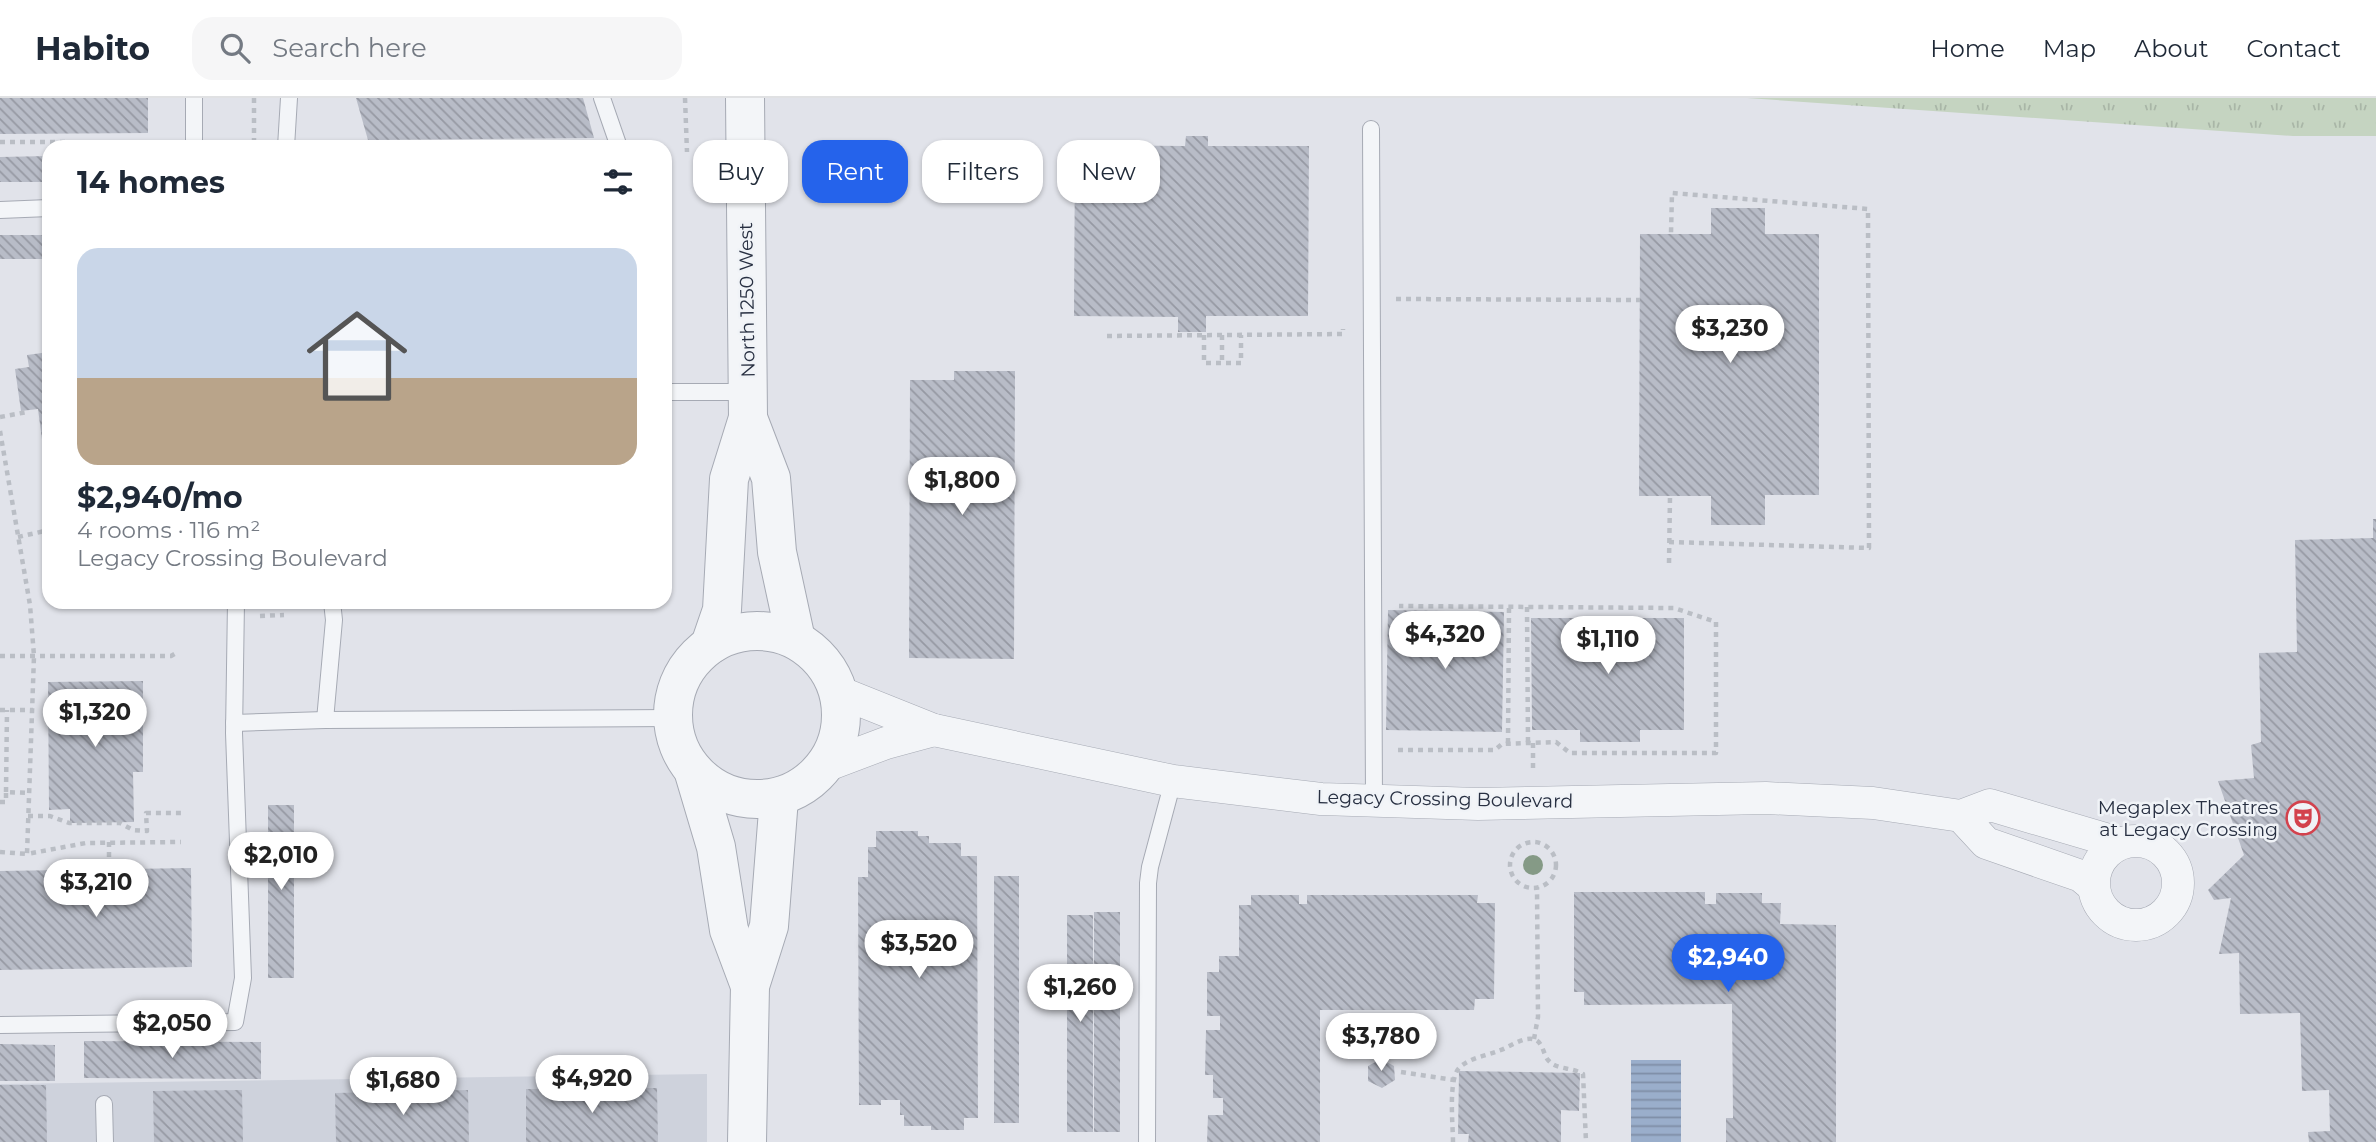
<!DOCTYPE html>
<html lang="en">
<head>
<meta charset="utf-8">
<style>
  :root { --surface:#fff; --page:#f6f6f7; --text:#1f2937; --muted:#747a83; --line:#e0e1e3; --accent:#2563eb }
  body { margin:0; font-family:Montserrat,sans-serif; background:var(--page); color:var(--text); height:100vh; display:flex; flex-direction:column; font-size:26px; white-space:nowrap }
  * { box-sizing:border-box; margin:0 }
  p { font-size:23px; color:var(--muted) }
  .icon { flex:none; width:38px; height:38px; fill:none; stroke:currentColor; stroke-width:2; stroke-linecap:round; stroke-linejoin:round }
  .map { position:relative; flex:1; overflow:hidden }
  .panel { position:absolute; left:42px; top:42px; width:630px; height:469px; display:flex; flex-direction:column; background:var(--surface); border-radius:21px; box-shadow:0 2px 5px #0004 }
  .panel>* { flex:none }
  .hud { position:absolute; left:693px; top:42px; width:665px; height:63px; display:flex; gap:14px }
  .price { position:absolute; translate:-50% -60px; padding:0 16px; border-radius:24px; background:#fff; color:#222; font-size:23px; line-height:46px; filter:drop-shadow(0 2px 4px #0008) }
  .price::after { content:''; position:absolute; left:50%; top:42px; width:21px; height:16px; margin-left:-10px; background:inherit; clip-path:polygon(0 0,100% 0,50% 100%) }
  .price.current { background:var(--accent); color:#fff }
  ul { padding:0; list-style:none }
  li { display:grid; align-content:center; gap:14px; height:371px; padding:0 35px }
  li+li { border-top:2px solid var(--line) }
  li span { display:grid; place-items:center; height:217px; border-radius:21px; color:#555 }
  li>.icon { margin-inline-start:auto }
  span .icon { width:126px; height:126px; fill:#fffc; stroke-width:1 }
  li b { font-size:30px }
  h2 { display:flex; justify-content:space-between; align-items:center; height:84px; padding:0 35px; font-size:30px }
  .chip { padding:0 24px; border-radius:21px; background:var(--surface); box-shadow:0 2px 5px #0004; font-size:24px; line-height:63px }
  .chip.current { background:var(--accent); color:#fff }
  header { display:flex; align-items:center; gap:42px; box-sizing:border-box; height:98px; padding:0 35px; background:var(--surface); border-bottom:2px solid var(--line) }
  header strong { font-size:33px }
  nav { display:flex; gap:38px; margin-inline-start:auto; font-size:24px }
  .search { width:490px; height:63px; background:var(--page); display:flex; align-items:center; gap:18px; box-sizing:border-box; padding:0 24px; border-radius:21px; color:var(--muted); font-size:26px }
  .map>svg:first-child { display:block }
  .built { fill:#ced2dc }
  .grass { fill:url(#grass-tufts) }
  .water { fill:url(#water-rules) }
  .building { fill:url(#building-back-hatch) }
  .lines { fill:none; stroke-linecap:round; stroke-linejoin:round }
  .service-casing { stroke:#a6aab4; stroke-width:18 }
  .minor-casing { stroke:#a6aab4; stroke-width:33 }
  .tertiary-casing { stroke:#a6aab4; stroke-width:40 }
  .path { stroke:#babec5; stroke-width:4.5; stroke-dasharray:5 5; stroke-linecap:butt }
  .service { stroke:#f3f5f8; stroke-width:16 }
  .minor { stroke:#f3f5f8; stroke-width:32 }
  .tertiary { stroke:#f3f5f8; stroke-width:38 }
  .tree { fill:#859a86 }
  .labels { text-anchor:middle; dominant-baseline:central; stroke-width:5; stroke-linejoin:round; paint-order:stroke }
  .street-label { font-size:19px; fill:#283042; stroke:#f0f3f7 }
  .poi-label { font-size:19px; fill:#283042; stroke:#f0f3f7; text-anchor:end }
</style>
</head>
<body>
<header>
<strong>Habito</strong>
<div class="search"><svg class="icon" aria-label="search" viewBox="0 0 24 24"><circle cx="10" cy="10" r="6"/><path d="M15 15l6 6"/></svg>Search here</div>
<nav><a>Home</a><a>Map</a><a>About</a><a>Contact</a></nav>
</header>
<div class="map">
<svg width="2376" height="1044" viewBox="0 0 2376 1044">
  <defs>
    <pattern id="grass-tufts" width="24" height="20" patternUnits="userSpaceOnUse" patternTransform="scale(1.75)"><rect width="24" height="20" fill="#c5d4c1"/><path d="M3 7l-1-3M5 7V3M7 7l1-3M15 17l-1-3M17 17v-4M19 17l1-3" fill="none" stroke="#a9b6a7"/></pattern>
    <pattern id="water-rules" width="6" height="5" patternUnits="userSpaceOnUse" patternTransform="scale(1.75)"><rect width="6" height="5" fill="#9aaecb"/><path d="M0 2.5h6" fill="none" stroke="#7e8ea6"/></pattern>
    <pattern id="building-back-hatch" width="6" height="6" patternUnits="userSpaceOnUse" patternTransform="scale(1.75)"><rect width="6" height="6" fill="#b8bcc7"/><path d="M-1 5l2 2M0 0l6 6M5-1l2 2" fill="none" stroke="#9699a3"/></pattern>
  </defs>
  <rect width="100%" height="100%" fill="#e1e3ea"/>
  <!-- built -->
  <path class="built" d="M 707,976 L 707,1044 L 0,1044 L 0,986 Z"/>
  <!-- grass -->
  <path class="grass" d="M 1747,0 L 2376,0 L 2376,38 L 2293,38 Z"/>
  <!-- water -->
  <rect class="water" x="1631" y="962" width="50" height="82"/>
  <!-- building -->
  <g class="building">
    <path d="M 0,0 L 148,0 L 148,35 L 0,36 Z"/>
    <path d="M 356,0 L 583,0 L 594,40 L 368,42 Z"/>
    <path d="M 1186,38 L 1208,38 L 1208,48 L 1309,48 L 1308,218 L 1206,218 L 1206,234 L 1178,234 L 1178,219 L 1074,218 L 1075,47 L 1185,48 Z"/>
    <path d="M 49,58 L 49,84 L 0,84 L 0,59 Z"/>
    <path d="M 1711,110 L 1765,110 L 1765,136 L 1819,136 L 1819,397 L 1765,397 L 1765,427 L 1711,427 L 1711,398 L 1639,398 L 1640,136 L 1711,136 Z"/>
    <rect x="0" y="137" width="49" height="24"/>
    <path d="M 49,254 L 49,379 L 47,379 L 38,311 L 21,313 L 15,271 L 29,269 L 27,257 Z"/>
    <path d="M 954,273 L 1015,273 L 1014,561 L 909,560 L 910,282 L 954,282 Z"/>
    <path d="M 2373,421 L 2376,421 L 2376,1044 L 2309,1044 L 2308,1034 L 2330,1033 L 2329,992 L 2302,993 L 2300,915 L 2240,916 L 2239,855 L 2219,856 L 2231,800 L 2214,802 L 2208,792 L 2244,757 L 2218,683 L 2254,680 L 2251,647 L 2261,644 L 2259,555 L 2297,554 L 2295,442 L 2373,440 Z"/>
    <path d="M 49,438 L 49,476 L 47,476 L 42,439 Z"/>
    <path d="M 1388,512 L 1504,514 L 1502,634 L 1386,632 Z"/>
    <path d="M 1531,520 L 1684,520 L 1684,632 L 1640,632 L 1640,644 L 1580,644 L 1580,632 L 1532,632 Z"/>
    <path d="M 143,583 L 143,674 L 133,674 L 134,724 L 70,725 L 70,711 L 49,712 L 48,584 Z"/>
    <rect x="268" y="707" width="26" height="173"/>
    <path d="M 876,733 L 918,733 L 918,738 L 929,738 L 929,745 L 961,745 L 961,758 L 977,758 L 978,1020 L 964,1020 L 964,1032 L 931,1032 L 931,1028 L 904,1028 L 904,1017 L 900,1017 L 900,1002 L 881,1002 L 881,1007 L 859,1007 L 858,779 L 868,779 L 868,749 L 876,749 Z"/>
    <path d="M 191,770 L 192,869 L 0,872 L 0,773 Z"/>
    <rect x="994" y="778" width="25" height="247"/>
    <path d="M 1574,794 L 1705,794 L 1705,806 L 1716,806 L 1716,795 L 1762,795 L 1762,805 L 1781,805 L 1780,826 L 1836,827 L 1836,1044 L 1726,1044 L 1726,1020 L 1733,1020 L 1732,906 L 1584,907 L 1584,894 L 1574,894 Z"/>
    <path d="M 1251,797 L 1299,797 L 1299,806 L 1307,806 L 1307,797 L 1478,797 L 1477,805 L 1495,805 L 1494,901 L 1475,901 L 1474,912 L 1320,912 L 1320,1044 L 1207,1044 L 1208,1017 L 1223,1017 L 1223,1000 L 1213,1000 L 1213,977 L 1205,977 L 1206,932 L 1220,932 L 1220,918 L 1207,918 L 1207,874 L 1219,874 L 1219,858 L 1239,858 L 1239,807 L 1251,807 Z"/>
    <rect x="1094" y="814" width="26" height="220"/>
    <rect x="1067" y="817" width="26" height="217"/>
    <path d="M 84,943 L 261,944 L 261,981 L 84,980 Z"/>
    <path d="M 0,946 L 55,947 L 55,983 L 0,983 Z"/>
    <path d="M 1381,961 L 1394,968 L 1395,982 L 1382,990 L 1368,983 L 1368,968 Z"/>
    <path d="M 1459,973 L 1580,975 L 1579,1013 L 1561,1012 L 1561,1044 L 1468,1044 L 1469,1036 L 1458,1036 Z"/>
    <path d="M 0,987 L 46,987 L 47,1044 L 0,1044 Z"/>
    <path d="M 657,990 L 658,1044 L 526,1044 L 526,991 Z"/>
    <path d="M 242,992 L 243,1044 L 154,1044 L 153,993 Z"/>
    <path d="M 468,992 L 469,1044 L 336,1044 L 335,995 Z"/>
  </g>
  <g class="lines">
    <defs>
      <g id="service">
        <path d="M 194,0 L 194,49"/>
        <path d="M 602,0 L 619,49"/>
        <path d="M 1371,31 L 1374,702"/>
        <path d="M 286,49 L 289,0"/>
        <path d="M 0,112 L 49,110"/>
        <path d="M 665,294 L 748,294"/>
        <path d="M 332,504 L 334,522 L 325,622 L 672,620"/>
        <path d="M 234,625 L 325,622"/>
        <path d="M 0,927 L 235,924 L 243,880 L 234,635 L 236,504"/>
        <path d="M 104,1006 L 105,1044"/>
        <path d="M 1147,1044 L 1148,785 L 1150,769 L 1173,683"/>
      </g>
      <g id="minor">
        <path d="M 839,594 L 934,632 L 1173,683 L 1321,701 L 1478,706 L 1766,700 L 1873,705 L 1961,718 L 1990,707 L 2119,745"/>
        <path d="M 825,668 L 886,645 L 934,632"/>
        <path d="M 1961,718 L 1986,745 L 2081,778 L 2093,788"/>
        <circle cx="2136" cy="785" r="42"/>
      </g>
      <g id="tertiary">
        <path d="M 748,320 L 771,380 L 777,454 L 796,542"/>
        <circle cx="757" cy="617" r="84"/>
        <path d="M 710,547 L 722,512 L 729,381 L 748,320 L 745,0"/>
        <path d="M 694,675 L 716,749 L 729,832 L 750,888"/>
        <path d="M 747,1044 L 750,888 L 769,828 L 779,700"/>
      </g>
    </defs>
    <!-- service casing -->
    <use href="#service" class="service-casing"/>
    <!-- minor casing -->
    <use href="#minor" class="minor-casing"/>
    <!-- tertiary casing -->
    <use href="#tertiary" class="tertiary-casing"/>
    <!-- path -->
    <g class="path">
      <path d="M 254,0 L 254,48"/>
      <path d="M 685,0 L 687,54"/>
      <path d="M 0,44 L 68,44 L 68,49"/>
      <path d="M 1396,201 L 1640,202"/>
      <path d="M 1204,237 L 1204,265 L 1241,265 L 1241,237"/>
      <path d="M 1222,237 L 1222,265"/>
      <path d="M 1107,238 L 1343,236 L 1343,231"/>
      <path d="M 0,319 L 27,314"/>
      <path d="M 0,333 L 30,507 L 34,558 L 27,756 L 86,745 L 181,744"/>
      <path d="M 18,439 L 49,432"/>
      <path d="M 1669,444 L 1869,450 L 1868,111 L 1672,95 L 1671,135"/>
      <path d="M 1669,465 L 1670,398"/>
      <path d="M 1527,509 L 1528,645"/>
      <path d="M 260,518 L 284,517"/>
      <path d="M 0,558 L 171,558 L 178,554"/>
      <path d="M 0,612 L 33,612"/>
      <path d="M 1508,645 L 1509,509"/>
      <path d="M 1533,645 L 1533,672"/>
      <path d="M 1398,652 L 1495,652 L 1502,646 L 1556,644 L 1570,655 L 1716,655 L 1716,524 L 1674,510 L 1399,508"/>
      <path d="M 6,694 L 7,612"/>
      <path d="M 0,704 L 6,704 L 6,694 L 29,695"/>
      <path d="M 28,718 L 50,718 L 69,725 L 120,725 L 133,732 L 147,733 L 146,715 L 181,715"/>
      <path d="M 109,744 L 109,771"/>
      <circle cx="1533" cy="767" r="23"/>
      <path d="M 0,754 L 27,756"/>
      <path d="M 1534,941 L 1538,919 L 1537,789"/>
      <path d="M 1401,974 L 1454,982"/>
      <path d="M 1453,1044 C 1453,1027 1448,982 1459,970 C 1469,960 1485,958 1498,953 C 1509,950 1521,939 1533,941 C 1543,943 1543,956 1548,962 C 1556,972 1572,969 1583,976 L 1586,1044"/>
    </g>
    <!-- service -->
    <use href="#service" class="service"/>
    <!-- minor -->
    <use href="#minor" class="minor"/>
    <!-- tertiary -->
    <use href="#tertiary" class="tertiary"/>
  </g>
  <!-- trees -->
  <circle class="tree" cx="1533" cy="767" r="10"/>
  <!-- icons -->
  <defs>
    <symbol id="theatre-ring" viewBox="-11 -11 22 22"><circle r="9.5" fill="#f0f3f7" stroke="#d3424d" stroke-width="1.5"/><path d="M-5-5.5Q0-4 5-5.5V0Q5 5 0 6Q-5 5-5 0ZM-3.3-2.5H-1v1.5H-3.3ZM1-2.5H3.3v1.5H1ZM-2.8 1Q0 5.5 2.8 1Z" fill="#d3424d"/></symbol>
  </defs>
  <g fill-rule="evenodd">
    <use href="#theatre-ring" x="2284" y="701" width="38" height="38"/>
  </g>
  <g class="labels">
    <!-- street labels -->
    <g class="street-label">
      <text transform="translate(747 202) rotate(-91)">North 1250 West</text>
      <text transform="translate(1445 701) rotate(1)">Legacy Crossing Boulevard</text>
    </g>
    <!-- poi labels -->
    <g class="poi-label">
      <text x="2278" y="709">Megaplex Theatres<tspan x="2278" dy="22">at Legacy Crossing</tspan></text>
    </g>
  </g>
</svg>
<b class="price" style="left:1730px;top:267px">$3,230</b>
<b class="price" style="left:962px;top:419px">$1,800</b>
<b class="price" style="left:1445px;top:573px">$4,320</b>
<b class="price" style="left:1608px;top:578px">$1,110</b>
<b class="price" style="left:95px;top:651px">$1,320</b>
<b class="price" style="left:281px;top:794px">$2,010</b>
<b class="price" style="left:96px;top:821px">$3,210</b>
<b class="price" style="left:919px;top:882px">$3,520</b>
<b class="price current" style="left:1728px;top:896px">$2,940</b>
<b class="price" style="left:1080px;top:926px">$1,260</b>
<b class="price" style="left:172px;top:962px">$2,050</b>
<b class="price" style="left:1381px;top:975px">$3,780</b>
<b class="price" style="left:592px;top:1017px">$4,920</b>
<b class="price" style="left:403px;top:1019px">$1,680</b>
<div class="hud">
<a class="chip">Buy</a>
<a class="chip current">Rent</a>
<a class="chip">Filters</a>
<a class="chip">New</a>
</div>
<section class="panel">
<h2>14 homes<svg class="icon" aria-label="filters" viewBox="0 0 24 24"><path d="M4 7h16M4 17h16"/><circle cx="9" cy="7" r="2"/><circle cx="15" cy="17" r="2"/></svg></h2>
<ul>
<li><span style="background:linear-gradient(#c9d6e8 60%,#b9a48a 0)"><svg class="icon" aria-label="home" viewBox="0 0 24 24"><path d="M3 11l9-7 9 7M6 9v11h12V9"/></svg></span><div><b>$2,940/mo</b><p>4 rooms · 116 m²</p><p>Legacy Crossing Boulevard</p></div></li>
</ul>
</section>
</div>
</body>
</html>
